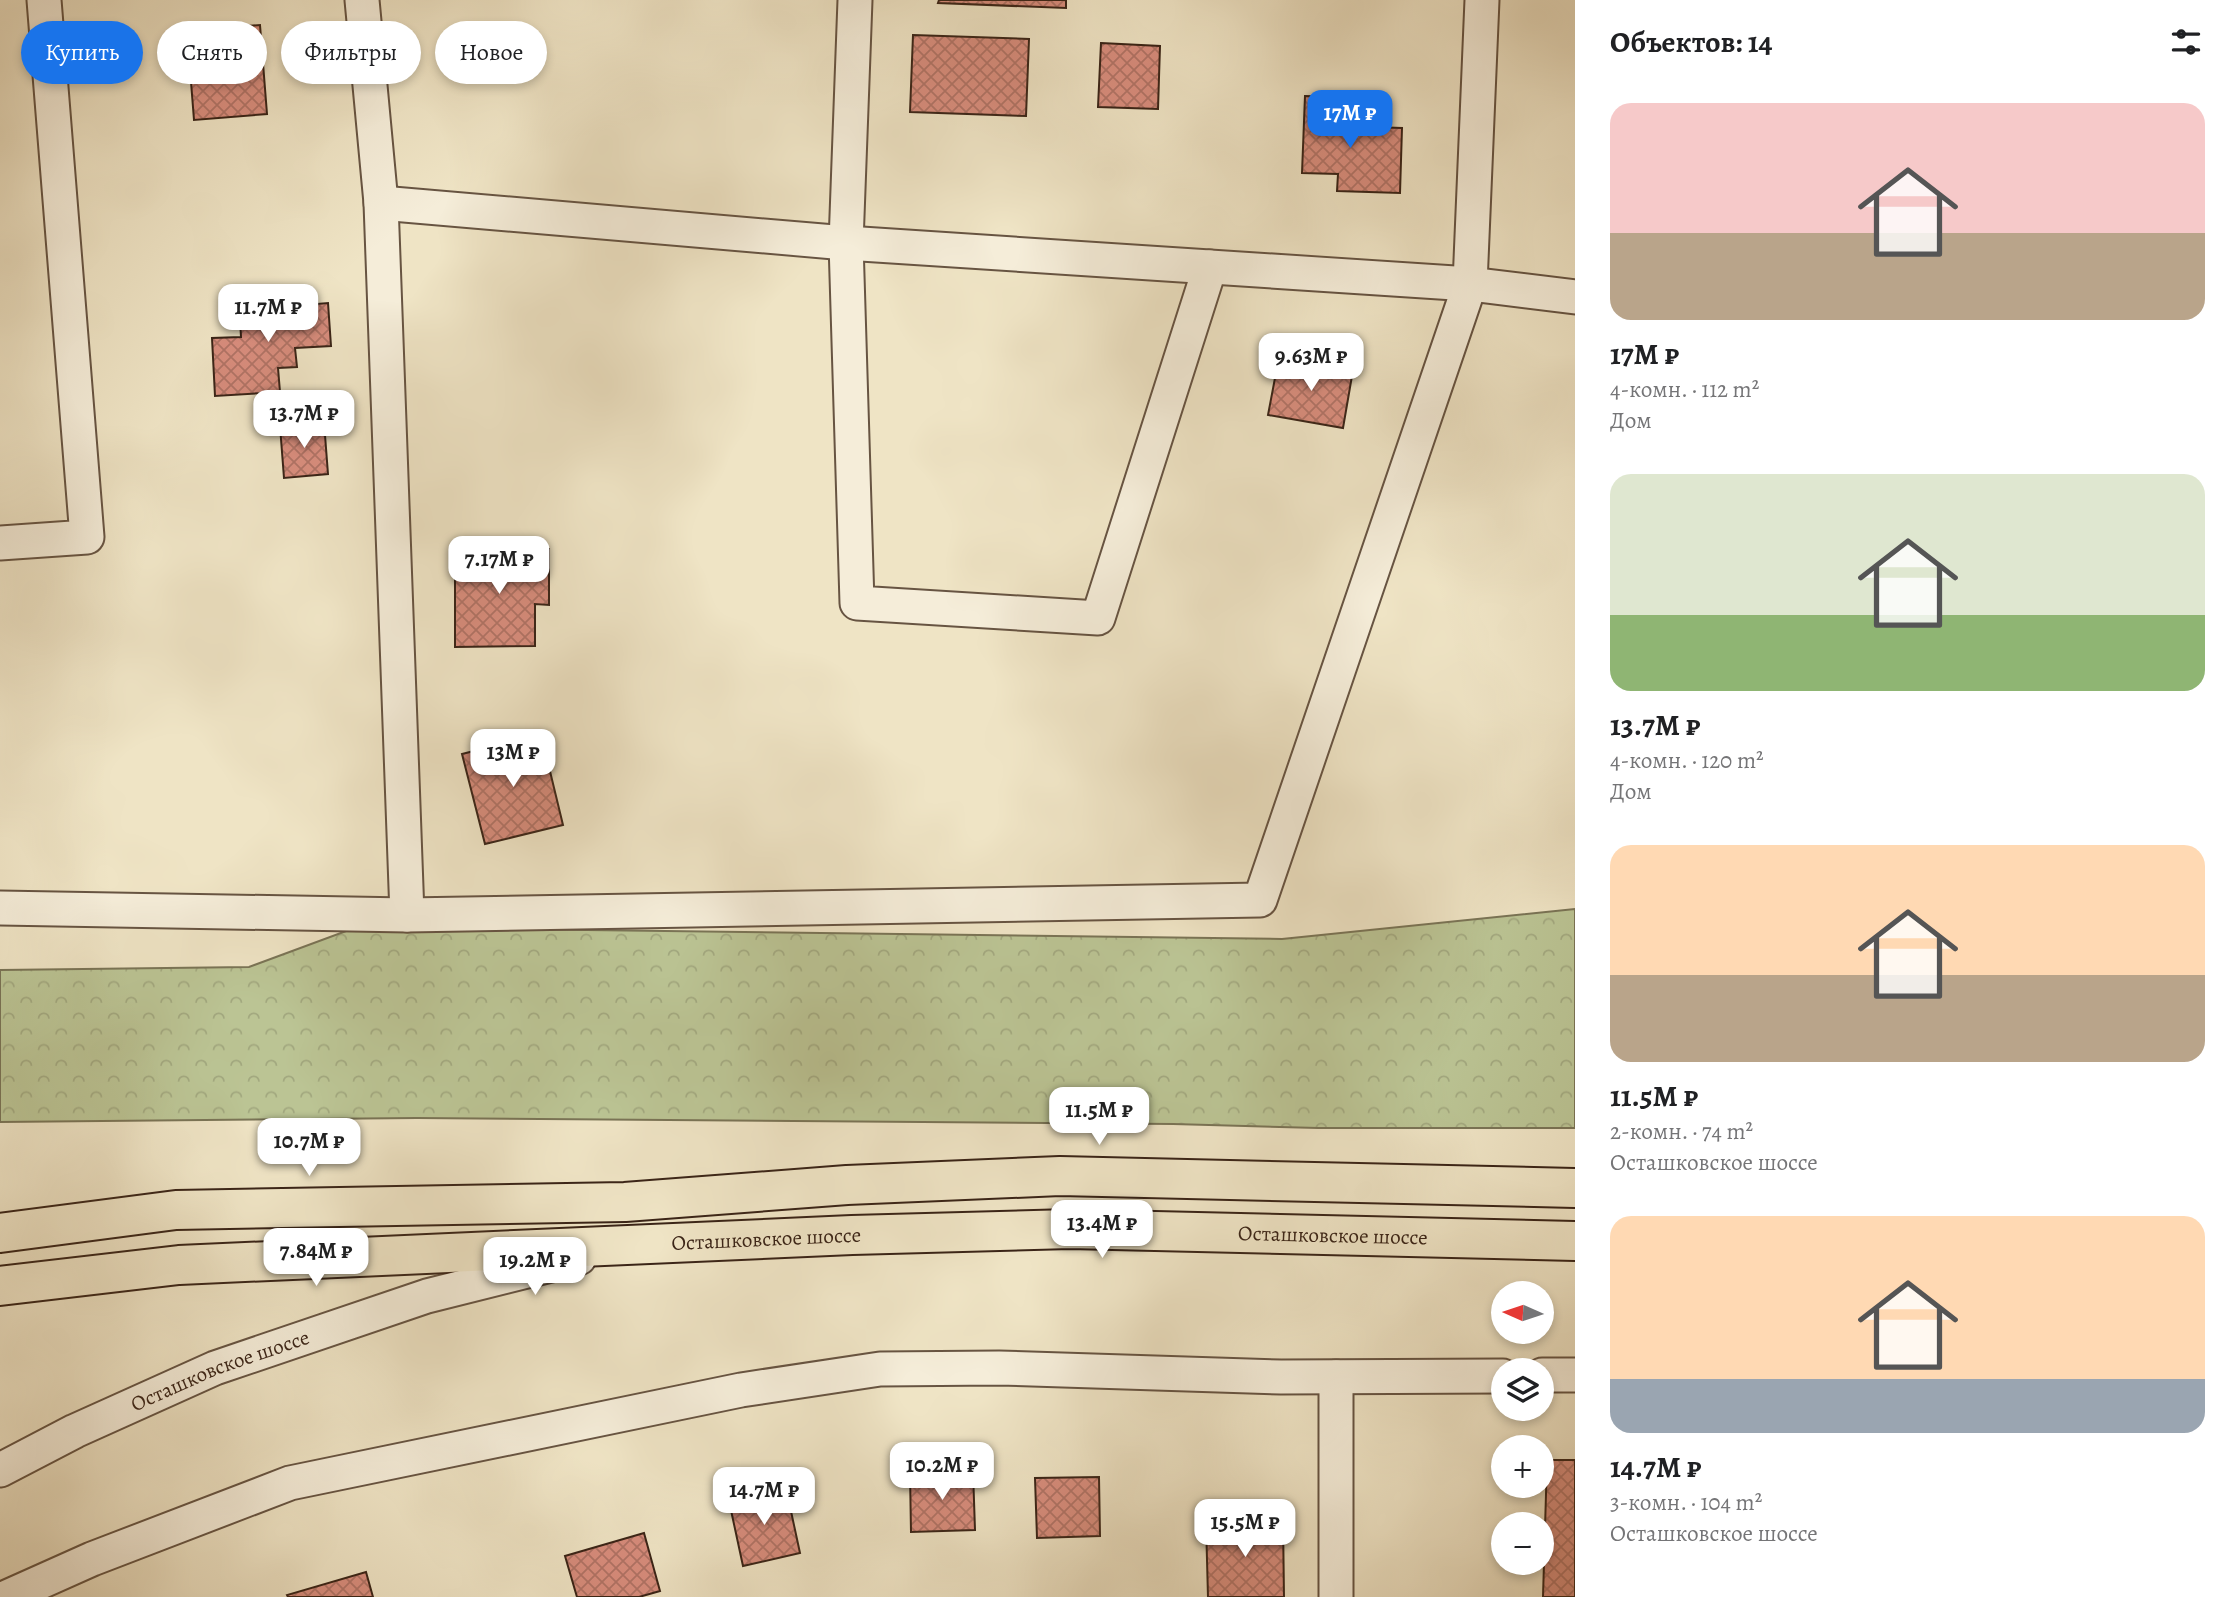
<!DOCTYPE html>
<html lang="ru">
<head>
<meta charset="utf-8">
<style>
  :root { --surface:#fff; --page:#f2f2f2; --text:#202124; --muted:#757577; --accent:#1a73e8 }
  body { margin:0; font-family:Alegreya,serif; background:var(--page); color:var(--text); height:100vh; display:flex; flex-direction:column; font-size:26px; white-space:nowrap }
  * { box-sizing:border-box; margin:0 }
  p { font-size:23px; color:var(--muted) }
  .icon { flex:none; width:38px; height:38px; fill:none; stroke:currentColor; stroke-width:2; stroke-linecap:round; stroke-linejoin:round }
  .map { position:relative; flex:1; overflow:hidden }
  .side { display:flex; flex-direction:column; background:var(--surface); width:665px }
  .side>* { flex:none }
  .banner { position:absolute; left:21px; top:21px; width:665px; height:63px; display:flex; gap:14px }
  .needle { width:46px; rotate:273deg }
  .controls { position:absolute; left:1491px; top:1281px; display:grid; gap:14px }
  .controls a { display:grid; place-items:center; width:63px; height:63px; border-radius:50%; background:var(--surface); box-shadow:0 4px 10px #0003; font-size:35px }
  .price { position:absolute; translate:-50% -60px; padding:0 16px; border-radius:14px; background:#fff; color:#222; font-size:23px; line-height:46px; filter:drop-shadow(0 2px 4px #0008) }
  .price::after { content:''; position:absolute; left:50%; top:42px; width:21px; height:16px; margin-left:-10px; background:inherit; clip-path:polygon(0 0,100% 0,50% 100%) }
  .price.on { background:var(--accent); color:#fff }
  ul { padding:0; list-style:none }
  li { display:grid; align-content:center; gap:14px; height:371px; padding:0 35px }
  li span { display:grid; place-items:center; height:217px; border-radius:21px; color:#555 }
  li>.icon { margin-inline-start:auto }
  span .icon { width:126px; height:126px; fill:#fffc; stroke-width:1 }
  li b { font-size:30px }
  h2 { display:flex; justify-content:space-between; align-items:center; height:84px; padding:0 35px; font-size:30px }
  .tag { padding:0 24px; border-radius:32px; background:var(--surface); box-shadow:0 4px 10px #0003; font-size:24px; line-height:63px }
  .tag.on { background:var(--accent); color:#fff }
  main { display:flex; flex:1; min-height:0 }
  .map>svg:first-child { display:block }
  .forest { fill:url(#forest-crowns); stroke:#7a7456; stroke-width:2 }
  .building { fill:url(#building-cross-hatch); stroke:#3a2417; stroke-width:2 }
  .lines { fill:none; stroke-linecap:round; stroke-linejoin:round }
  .minor-casing { stroke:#675442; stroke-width:37 }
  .major-casing { stroke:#3a2417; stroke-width:42 }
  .minor { stroke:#f5edd9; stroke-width:33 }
  .major { stroke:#efe4c5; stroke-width:38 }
  .labels { text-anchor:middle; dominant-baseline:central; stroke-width:5; stroke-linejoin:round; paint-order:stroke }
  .street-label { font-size:21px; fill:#3a2417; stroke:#f5edd9 }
</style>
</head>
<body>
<main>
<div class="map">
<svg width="1575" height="1597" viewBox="0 0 1575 1597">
  <defs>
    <pattern id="forest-crowns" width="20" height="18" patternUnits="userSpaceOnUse" patternTransform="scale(1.75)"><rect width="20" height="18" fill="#bbc494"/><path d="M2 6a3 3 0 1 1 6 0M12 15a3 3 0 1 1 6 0" fill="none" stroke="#a2a87f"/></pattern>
    <pattern id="building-cross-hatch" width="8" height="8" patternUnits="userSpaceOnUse" patternTransform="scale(1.75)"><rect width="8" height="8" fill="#d88d7d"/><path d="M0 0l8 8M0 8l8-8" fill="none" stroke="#b07365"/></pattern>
  </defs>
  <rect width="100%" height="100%" fill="#efe4c5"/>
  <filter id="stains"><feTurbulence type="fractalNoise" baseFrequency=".00286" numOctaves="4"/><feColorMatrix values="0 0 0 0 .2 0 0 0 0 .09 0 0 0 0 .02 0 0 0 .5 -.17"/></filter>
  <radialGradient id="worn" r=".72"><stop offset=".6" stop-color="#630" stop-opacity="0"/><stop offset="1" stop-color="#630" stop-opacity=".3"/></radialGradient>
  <!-- forest -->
  <path class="forest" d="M 1575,909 L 1575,1128 L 1318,1128 L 1173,1124 L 417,1118 L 0,1122 L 0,970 L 249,967 L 357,927 L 1282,939 Z"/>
  <!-- building -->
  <g class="building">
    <path d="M 939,0 L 1066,0 L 1066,8 L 938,3 Z"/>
    <path d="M 260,25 L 267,114 L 194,120 L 187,31 Z"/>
    <path d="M 913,35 L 1029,39 L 1026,116 L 910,112 Z"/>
    <path d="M 1101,43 L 1160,46 L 1158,109 L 1098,107 Z"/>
    <path d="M 1305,96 L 1339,97 L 1338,126 L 1402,128 L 1400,193 L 1337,191 L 1338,174 L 1302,173 Z"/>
    <path d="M 317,297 L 317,304 L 328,303 L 331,346 L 295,348 L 297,367 L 278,368 L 280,392 L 215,396 L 212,338 L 241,337 L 239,301 Z"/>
    <path d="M 1279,357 L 1353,370 L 1343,428 L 1268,415 Z"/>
    <path d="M 324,422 L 328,474 L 284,478 L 280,426 Z"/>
    <path d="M 455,549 L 549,549 L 549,605 L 535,604 L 535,646 L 455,647 Z"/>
    <path d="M 541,734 L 563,825 L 485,844 L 462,754 Z"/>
    <path d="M 1547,1460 L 1575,1460 L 1575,1597 L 1543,1597 Z"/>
    <path d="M 973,1471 L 975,1530 L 911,1532 L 910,1473 Z"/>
    <path d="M 1099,1477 L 1100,1536 L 1037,1538 L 1035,1478 Z"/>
    <path d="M 786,1488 L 800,1553 L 743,1566 L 729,1501 Z"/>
    <path d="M 1283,1520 L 1284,1597 L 1208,1597 L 1206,1522 Z"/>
    <path d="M 644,1533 L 660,1591 L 639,1597 L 577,1597 L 565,1556 Z"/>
    <path d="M 366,1572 L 373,1597 L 288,1597 L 287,1595 Z"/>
  </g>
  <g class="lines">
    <defs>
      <g id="minor">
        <path d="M 362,0 L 381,203 L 407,915"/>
        <path d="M 855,0 L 846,243 L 857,603 L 1098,618 L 1210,267"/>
        <path d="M 381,203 L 846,243 L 1470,284 L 1575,297"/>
        <path d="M 0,543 L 87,537 L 44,0"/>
        <path d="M 0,908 L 407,915 L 1260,900 L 1470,284 L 1482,0"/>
        <path d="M 1542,1375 L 1575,1375"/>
        <path d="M 1336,1377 L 1336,1597"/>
        <path id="s1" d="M 0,1470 L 75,1431 L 215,1368 L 427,1296 L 579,1258"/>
        <path d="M 7,1597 L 92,1559 L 290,1483 L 741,1390 L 880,1369 L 999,1368 L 1281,1377 L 1503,1376"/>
      </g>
      <g id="major">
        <path d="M 0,1233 L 176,1210 L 625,1202 L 847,1185 L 1060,1176 L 1575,1188"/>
        <path id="s2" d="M 0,1286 L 179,1265 L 852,1235 L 1070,1229 L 1575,1241"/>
      </g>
    </defs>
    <!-- minor casing -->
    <use href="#minor" class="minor-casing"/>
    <!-- major casing -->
    <use href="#major" class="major-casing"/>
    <!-- minor -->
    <use href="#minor" class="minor"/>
    <!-- major -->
    <use href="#major" class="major"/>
  </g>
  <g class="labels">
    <!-- street labels -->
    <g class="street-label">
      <text stroke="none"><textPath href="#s2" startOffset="1335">Осташковское шоссе</textPath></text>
      <text stroke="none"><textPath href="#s2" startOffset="768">Осташковское шоссе</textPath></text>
      <text stroke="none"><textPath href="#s1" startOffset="242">Осташковское шоссе</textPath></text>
    </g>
  </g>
  <rect width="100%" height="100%" filter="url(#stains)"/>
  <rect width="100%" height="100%" fill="url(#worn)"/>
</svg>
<div class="controls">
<a><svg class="needle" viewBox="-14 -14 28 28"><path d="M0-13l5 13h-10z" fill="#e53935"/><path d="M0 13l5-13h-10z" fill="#757577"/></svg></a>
<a><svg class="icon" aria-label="layers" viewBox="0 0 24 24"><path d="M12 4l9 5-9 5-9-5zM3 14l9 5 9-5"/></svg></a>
<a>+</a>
<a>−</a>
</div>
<b class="price on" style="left:1350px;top:150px">17M ₽</b>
<b class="price" style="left:268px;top:344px">11.7M ₽</b>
<b class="price" style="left:1311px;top:393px">9.63M ₽</b>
<b class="price" style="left:304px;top:450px">13.7M ₽</b>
<b class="price" style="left:499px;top:596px">7.17M ₽</b>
<b class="price" style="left:513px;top:789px">13M ₽</b>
<b class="price" style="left:1099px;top:1147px">11.5M ₽</b>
<b class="price" style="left:309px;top:1178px">10.7M ₽</b>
<b class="price" style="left:1102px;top:1260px">13.4M ₽</b>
<b class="price" style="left:316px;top:1288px">7.84M ₽</b>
<b class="price" style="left:535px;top:1297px">19.2M ₽</b>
<b class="price" style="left:942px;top:1502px">10.2M ₽</b>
<b class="price" style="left:764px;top:1527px">14.7M ₽</b>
<b class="price" style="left:1245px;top:1559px">15.5M ₽</b>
<div class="banner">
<a class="tag on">Купить</a>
<a class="tag">Снять</a>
<a class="tag">Фильтры</a>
<a class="tag">Новое</a>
</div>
</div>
<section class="side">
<h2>Объектов: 14<svg class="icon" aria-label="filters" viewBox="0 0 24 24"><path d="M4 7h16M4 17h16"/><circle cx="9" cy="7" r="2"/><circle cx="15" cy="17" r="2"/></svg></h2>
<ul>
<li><span style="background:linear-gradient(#f6c9c9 60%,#b9a48a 0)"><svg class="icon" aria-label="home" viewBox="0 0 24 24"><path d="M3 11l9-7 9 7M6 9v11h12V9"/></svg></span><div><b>17M ₽</b><p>4-комн. · 112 m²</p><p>Дом</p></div></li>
<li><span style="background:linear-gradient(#dfe7d0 65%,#8fb573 0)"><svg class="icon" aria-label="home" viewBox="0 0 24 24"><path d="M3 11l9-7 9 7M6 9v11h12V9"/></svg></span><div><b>13.7M ₽</b><p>4-комн. · 120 m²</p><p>Дом</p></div></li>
<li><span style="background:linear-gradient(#ffd9b3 60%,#b9a48a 0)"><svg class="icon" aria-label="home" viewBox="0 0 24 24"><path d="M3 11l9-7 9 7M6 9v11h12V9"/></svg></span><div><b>11.5M ₽</b><p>2-комн. · 74 m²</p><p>Осташковское шоссе</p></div></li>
<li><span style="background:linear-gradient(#ffd9b3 75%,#9aa5b1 0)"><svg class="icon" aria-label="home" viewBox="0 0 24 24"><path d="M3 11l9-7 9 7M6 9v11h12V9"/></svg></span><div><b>14.7M ₽</b><p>3-комн. · 104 m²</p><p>Осташковское шоссе</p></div></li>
</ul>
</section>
</main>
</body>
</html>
